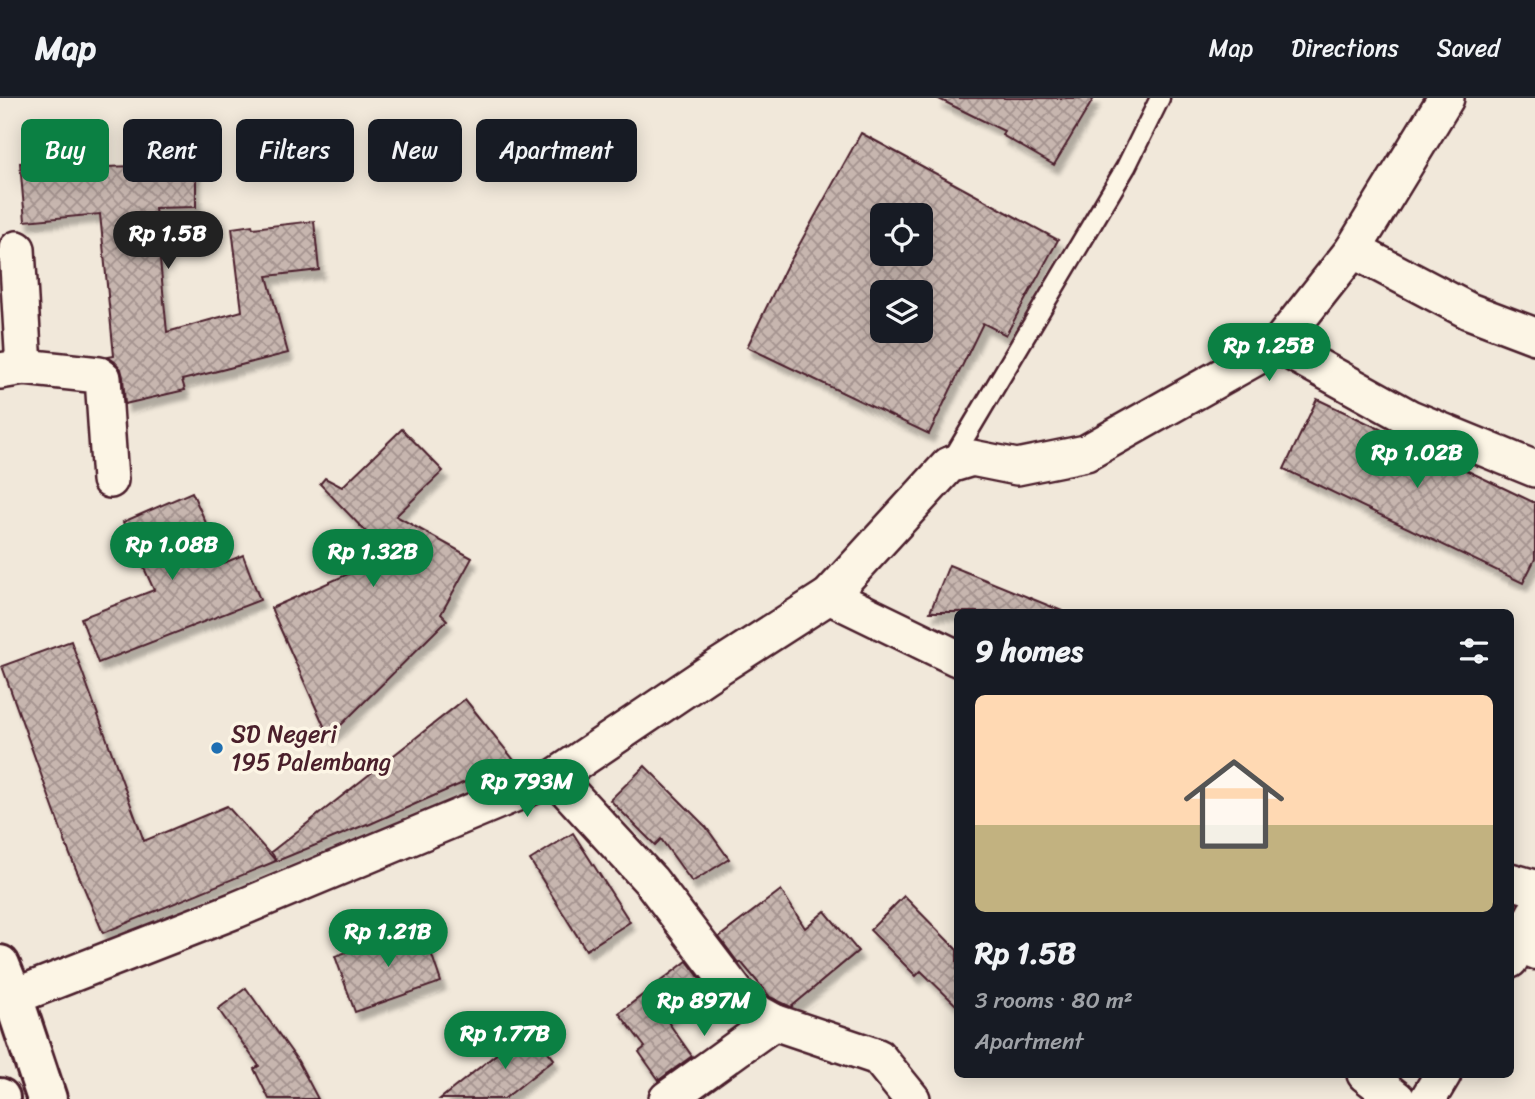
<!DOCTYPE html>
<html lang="en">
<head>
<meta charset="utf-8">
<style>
  :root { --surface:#171b24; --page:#242831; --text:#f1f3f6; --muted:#9ea1a6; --line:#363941; --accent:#0b8043 }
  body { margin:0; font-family:Sriracha,sans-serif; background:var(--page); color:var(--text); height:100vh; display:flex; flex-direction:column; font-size:26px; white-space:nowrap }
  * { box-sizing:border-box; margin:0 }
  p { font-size:23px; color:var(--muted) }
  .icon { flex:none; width:38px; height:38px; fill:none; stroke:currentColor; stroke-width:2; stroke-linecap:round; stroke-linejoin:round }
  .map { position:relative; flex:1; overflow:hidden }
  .sheet { position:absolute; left:954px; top:511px; width:560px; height:469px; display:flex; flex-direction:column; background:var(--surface); border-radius:10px; box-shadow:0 4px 18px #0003 }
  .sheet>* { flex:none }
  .top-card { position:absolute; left:21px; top:21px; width:665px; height:63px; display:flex; gap:14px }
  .fabs { position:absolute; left:870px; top:105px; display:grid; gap:14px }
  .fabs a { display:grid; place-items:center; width:63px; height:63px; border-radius:10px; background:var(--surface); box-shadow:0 4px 18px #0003; font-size:35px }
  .price { position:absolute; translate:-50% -60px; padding:0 16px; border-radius:24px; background:var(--accent); color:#fff; font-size:23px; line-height:46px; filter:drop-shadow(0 2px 4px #0008) }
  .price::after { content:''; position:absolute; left:50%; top:42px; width:21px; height:16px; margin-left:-10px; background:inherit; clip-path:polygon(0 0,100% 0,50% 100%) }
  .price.on { background:#222; color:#fff }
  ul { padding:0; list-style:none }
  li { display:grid; align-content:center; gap:14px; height:371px; padding:0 21px }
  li+li { border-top:2px solid var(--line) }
  li span { display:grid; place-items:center; height:217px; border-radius:10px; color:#555 }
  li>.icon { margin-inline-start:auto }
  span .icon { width:126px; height:126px; fill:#fffc; stroke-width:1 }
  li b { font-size:30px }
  h2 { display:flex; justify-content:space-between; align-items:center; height:84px; padding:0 21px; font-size:30px }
  .chip { padding:0 24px; border-radius:10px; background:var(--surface); box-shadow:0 4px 18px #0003; font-size:24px; line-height:63px }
  .chip.on { background:var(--accent); color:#fff }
  header { display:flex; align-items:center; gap:42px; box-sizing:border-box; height:98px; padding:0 35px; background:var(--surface); border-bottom:2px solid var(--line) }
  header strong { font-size:33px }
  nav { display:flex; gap:38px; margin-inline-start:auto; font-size:24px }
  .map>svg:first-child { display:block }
  .building { fill:url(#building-cross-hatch); stroke:#4a1f2b; stroke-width:2; fill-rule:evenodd; filter:url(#shadow) }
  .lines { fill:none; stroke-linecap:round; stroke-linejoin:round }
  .lane-casing { stroke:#4a1f2b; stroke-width:23 }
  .street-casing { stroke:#4a1f2b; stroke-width:40 }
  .highway-casing { stroke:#4a1f2b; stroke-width:44 }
  .lane { stroke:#fcf5e5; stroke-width:18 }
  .street { stroke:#fcf5e5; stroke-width:35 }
  .highway { stroke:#fcf5e5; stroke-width:38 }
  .poi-dot { fill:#1f6fb2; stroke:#fcf5e5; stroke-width:2.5 }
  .labels { text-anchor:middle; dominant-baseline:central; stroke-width:7; stroke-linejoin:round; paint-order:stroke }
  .poi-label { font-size:24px; fill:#4a1f2b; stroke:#fcf5e5; text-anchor:start }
</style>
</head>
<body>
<header>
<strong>Map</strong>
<nav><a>Map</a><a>Directions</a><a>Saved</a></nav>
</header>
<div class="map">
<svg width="1535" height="1001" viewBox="0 0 1535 1001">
  <defs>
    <pattern id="building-cross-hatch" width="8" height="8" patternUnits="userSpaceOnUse" patternTransform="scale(1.75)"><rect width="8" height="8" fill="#c7b6af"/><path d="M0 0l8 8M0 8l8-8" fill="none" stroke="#a4938f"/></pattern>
    <filter id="shadow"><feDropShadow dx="4.5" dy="8" stdDeviation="2" flood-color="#0004"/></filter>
  </defs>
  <rect width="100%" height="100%" fill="#f1e8da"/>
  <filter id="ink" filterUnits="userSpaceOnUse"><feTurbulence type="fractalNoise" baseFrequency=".0143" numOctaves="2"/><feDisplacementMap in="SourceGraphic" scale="14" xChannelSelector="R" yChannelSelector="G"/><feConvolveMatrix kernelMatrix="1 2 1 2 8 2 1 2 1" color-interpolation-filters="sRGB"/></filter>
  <g filter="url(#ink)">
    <!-- building -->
    <g class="building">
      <path d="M 937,0 L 1094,0 L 1054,67 L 1002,37 L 1004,33 Z"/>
      <path d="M 861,35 L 1058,142 L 1006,237 L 983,225 L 929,336 L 747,249 L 787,167 L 788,167 ZM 882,117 L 920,117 L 920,156 L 882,156 ZM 882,194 L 920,194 L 920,233 L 882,233 Z"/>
      <path d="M 73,60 L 74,70 L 196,66 L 196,109 L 155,110 L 167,234 L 242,213 L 232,130 L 252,127 L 253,130 L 314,123 L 319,172 L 267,178 L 288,255 L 182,282 L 185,292 L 125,306 L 123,279 L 121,271 L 115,264 L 108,259 L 114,258 L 100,116 L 25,123 L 20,65 Z"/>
      <path d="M 1317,301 L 1535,405 L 1535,461 L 1523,485 L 1284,371 Z"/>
      <path d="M 402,331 L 443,373 L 396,418 L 472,460 L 441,516 L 447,522 L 329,639 L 271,510 L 389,458 L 320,386 L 325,380 L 342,389 Z"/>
      <path d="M 192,394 L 224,465 L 243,457 L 260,502 L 98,565 L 81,520 L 154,492 L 123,424 Z"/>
      <path d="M 949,467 L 1062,513 L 1062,514 L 930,514 Z"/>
      <path d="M 71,543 L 144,743 L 227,708 L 276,763 L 103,835 L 70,757 L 2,568 Z"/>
      <path d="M 465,601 L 514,662 L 482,688 L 472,692 L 465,684 L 368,727 L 367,726 L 277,763 L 271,754 Z"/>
      <path d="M 645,668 L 706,729 L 729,761 L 692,784 L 661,741 L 655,747 L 610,702 Z"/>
      <path d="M 573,735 L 630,824 L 586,852 L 530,762 Z"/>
      <path d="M 781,792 L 805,830 L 825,813 L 858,853 L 791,909 L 770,899 L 741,864 L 739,866 L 719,839 Z"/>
      <path d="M 904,798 L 957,852 L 957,908 L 921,873 L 916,878 L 870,832 Z"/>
      <path d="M 422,828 L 441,884 L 355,914 L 335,858 Z"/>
      <path d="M 687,863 L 707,890 L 666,921 L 692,958 L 659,982 L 639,954 L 645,949 L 619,915 Z"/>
      <path d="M 246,890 L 298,963 L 318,1001 L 269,1001 L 254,971 L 259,968 L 218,911 Z"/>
      <path d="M 529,930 L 554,961 L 504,1001 L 440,1001 Z"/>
    </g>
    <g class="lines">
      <defs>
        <g id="lane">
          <path d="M 951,363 L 1126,69 L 1160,0"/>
          <path d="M 1515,854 L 1535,862"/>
        </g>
        <g id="street">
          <path d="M 17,151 L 24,269"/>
          <path d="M 1353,152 L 1469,213 L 1535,238"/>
          <path d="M 1278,247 L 1410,320 L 1535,371"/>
          <path d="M 0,273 L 24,269 L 99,277 L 103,280 L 110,382"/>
          <path d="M 829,498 L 957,560"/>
          <path d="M 555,679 L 651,783 L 747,909 L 774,924 L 878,959 L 912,1001"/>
          <path d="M 1510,783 L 1535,790"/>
          <path d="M 1510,862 L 1535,815"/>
          <path d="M 0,903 L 13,899 L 236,812 L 555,679 L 706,577 L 829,498 L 949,367 L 972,360 L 1017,369 L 1086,355 L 1278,247 L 1353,152 L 1446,0"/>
          <path d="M 1365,976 L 1397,1001"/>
          <path d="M 667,1001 L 774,924"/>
          <path d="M 1428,1001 L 1443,976"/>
        </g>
        <g id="highway">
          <path d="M 0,867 L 13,899 L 47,1001"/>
          <path d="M 0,1000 L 0,1001"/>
        </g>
      </defs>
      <!-- lane casing -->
      <use href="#lane" class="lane-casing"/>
      <!-- street casing -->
      <use href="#street" class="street-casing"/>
      <!-- highway casing -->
      <use href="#highway" class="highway-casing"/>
      <!-- lane -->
      <use href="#lane" class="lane"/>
      <!-- street -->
      <use href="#street" class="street"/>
      <!-- highway -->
      <use href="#highway" class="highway"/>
    </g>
  </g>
  <!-- markers -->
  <circle class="poi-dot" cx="217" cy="650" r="7"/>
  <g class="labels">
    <!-- poi labels -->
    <g class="poi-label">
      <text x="231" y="636">SD Negeri<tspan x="231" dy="28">195 Palembang</tspan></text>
    </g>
  </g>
</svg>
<div class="fabs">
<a><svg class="icon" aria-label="locate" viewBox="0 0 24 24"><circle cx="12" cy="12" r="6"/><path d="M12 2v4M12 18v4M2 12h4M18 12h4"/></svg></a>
<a><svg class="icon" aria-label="layers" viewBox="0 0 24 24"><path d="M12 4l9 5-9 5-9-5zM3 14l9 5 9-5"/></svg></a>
</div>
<b class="price on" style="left:168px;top:173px">Rp 1.5B</b>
<b class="price" style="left:1269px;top:285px">Rp 1.25B</b>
<b class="price" style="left:1417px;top:392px">Rp 1.02B</b>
<b class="price" style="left:172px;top:484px">Rp 1.08B</b>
<b class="price" style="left:373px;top:491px">Rp 1.32B</b>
<b class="price" style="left:527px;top:721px">Rp 793M</b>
<b class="price" style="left:388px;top:871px">Rp 1.21B</b>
<b class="price" style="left:704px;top:940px">Rp 897M</b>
<b class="price" style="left:505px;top:973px">Rp 1.77B</b>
<div class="top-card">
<a class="chip on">Buy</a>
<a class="chip">Rent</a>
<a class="chip">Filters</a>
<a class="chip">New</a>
<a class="chip">Apartment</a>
</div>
<section class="sheet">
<h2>9 homes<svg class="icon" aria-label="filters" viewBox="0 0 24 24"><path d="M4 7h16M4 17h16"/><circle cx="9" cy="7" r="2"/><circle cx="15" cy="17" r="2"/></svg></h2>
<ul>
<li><span style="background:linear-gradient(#ffd9b3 60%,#c2b280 0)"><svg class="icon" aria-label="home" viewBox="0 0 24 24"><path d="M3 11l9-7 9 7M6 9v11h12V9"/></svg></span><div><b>Rp 1.5B</b><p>3 rooms · 80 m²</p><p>Apartment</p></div></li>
</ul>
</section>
</div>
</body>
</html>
